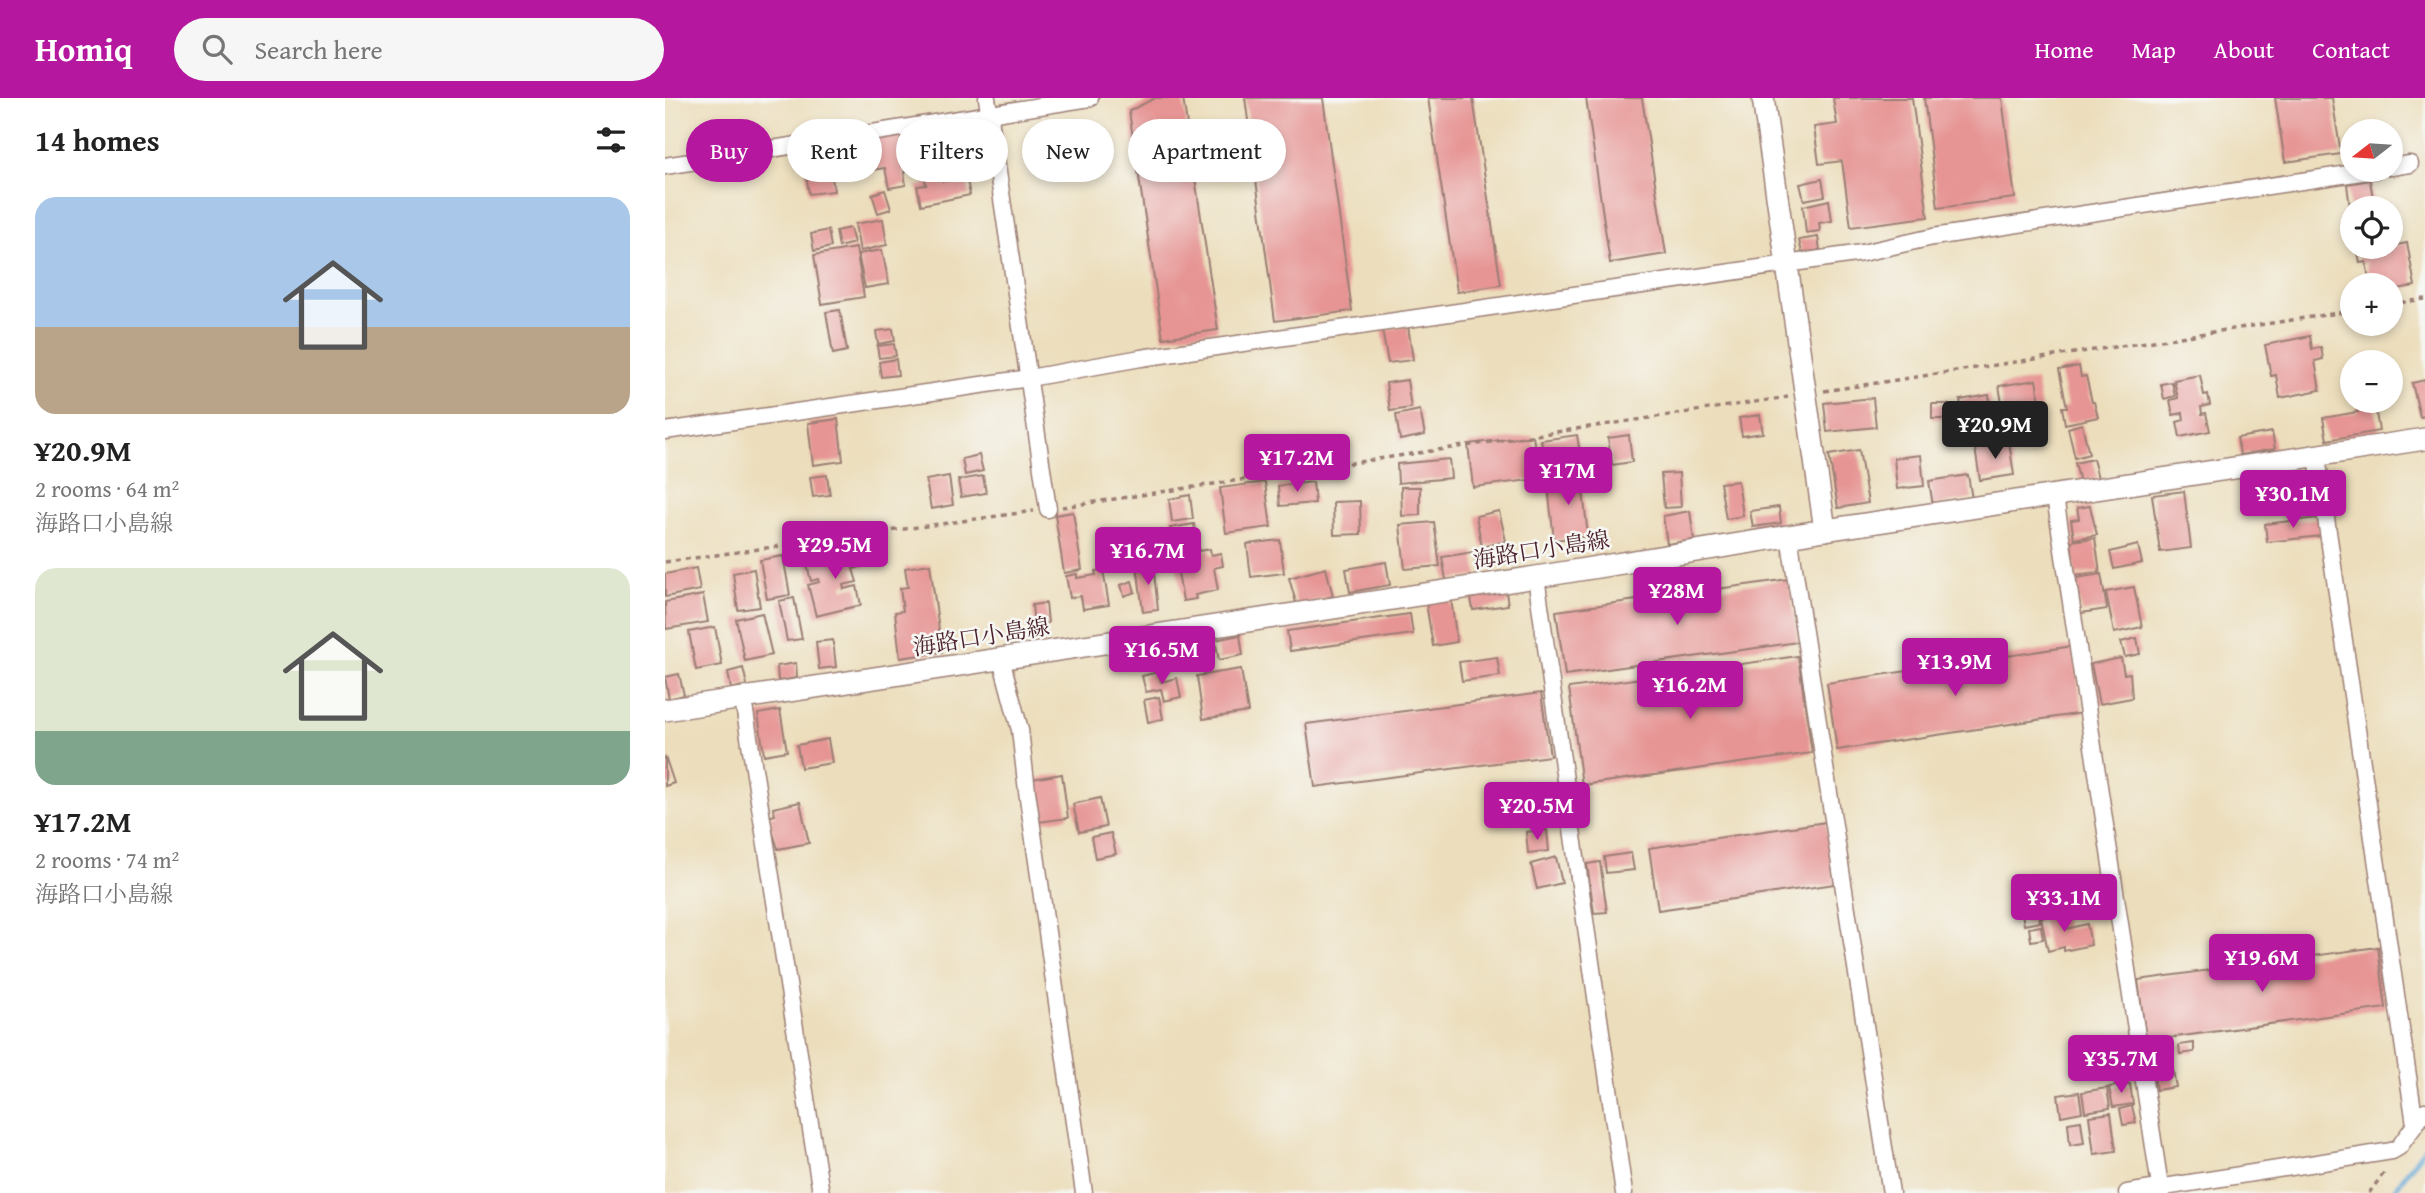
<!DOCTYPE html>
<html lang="en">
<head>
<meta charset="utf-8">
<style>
  :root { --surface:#fff; --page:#f6f6f6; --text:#222; --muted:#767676; --accent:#b5179e }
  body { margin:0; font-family:"Gentium Book Plus","Noto Serif JP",serif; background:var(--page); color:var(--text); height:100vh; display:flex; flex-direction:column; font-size:26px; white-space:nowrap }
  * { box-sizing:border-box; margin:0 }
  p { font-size:23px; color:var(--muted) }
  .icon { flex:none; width:38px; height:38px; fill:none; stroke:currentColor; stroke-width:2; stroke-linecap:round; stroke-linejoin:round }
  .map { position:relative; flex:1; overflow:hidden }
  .side { display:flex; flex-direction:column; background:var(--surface); width:665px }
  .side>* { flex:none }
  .guide { position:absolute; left:21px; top:21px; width:665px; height:63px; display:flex; gap:14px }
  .needle { width:46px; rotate:253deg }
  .controls { position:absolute; left:1675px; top:21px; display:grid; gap:14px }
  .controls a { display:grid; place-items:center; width:63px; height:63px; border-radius:50%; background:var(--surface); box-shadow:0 4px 10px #0003; font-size:35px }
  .price { position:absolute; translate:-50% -60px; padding:0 16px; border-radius:7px; background:var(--accent); color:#fff; font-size:23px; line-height:46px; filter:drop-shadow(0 2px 4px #0008) }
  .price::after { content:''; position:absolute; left:50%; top:42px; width:21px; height:16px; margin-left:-10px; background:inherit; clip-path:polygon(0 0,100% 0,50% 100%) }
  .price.selected { background:#222; color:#fff }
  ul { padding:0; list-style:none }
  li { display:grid; align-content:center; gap:14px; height:371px; padding:0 35px }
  li span { display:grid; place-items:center; height:217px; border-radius:21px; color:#555 }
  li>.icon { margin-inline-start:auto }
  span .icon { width:126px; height:126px; fill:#fffc; stroke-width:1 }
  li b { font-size:30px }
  h2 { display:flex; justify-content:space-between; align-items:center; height:84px; padding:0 35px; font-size:30px }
  .pill { padding:0 24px; border-radius:32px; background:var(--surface); box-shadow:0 4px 10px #0003; font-size:24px; line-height:63px }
  .pill.selected { background:var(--accent); color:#fff }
  header { display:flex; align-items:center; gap:42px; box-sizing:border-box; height:98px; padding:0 35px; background:var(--accent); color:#fff }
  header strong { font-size:33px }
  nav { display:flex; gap:38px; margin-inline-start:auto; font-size:24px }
  .search { width:490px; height:63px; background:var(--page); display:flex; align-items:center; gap:18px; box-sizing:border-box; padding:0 24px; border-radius:38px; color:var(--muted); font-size:26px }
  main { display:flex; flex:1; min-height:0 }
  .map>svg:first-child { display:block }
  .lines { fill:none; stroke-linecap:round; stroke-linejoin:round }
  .stream { stroke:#5ea6d5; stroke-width:5 }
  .building { fill:#e69594 }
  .street-casing { stroke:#9b7e74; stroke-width:19 }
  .secondary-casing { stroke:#9b7e74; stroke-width:24 }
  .path { stroke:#9b7e74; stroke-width:3.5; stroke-dasharray:5 5; stroke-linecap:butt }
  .street { stroke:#fff; stroke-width:16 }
  .secondary { stroke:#fff; stroke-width:21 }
  .labels { text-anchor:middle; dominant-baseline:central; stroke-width:5; stroke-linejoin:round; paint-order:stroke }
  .street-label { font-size:23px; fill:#4a1f2b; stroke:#f6f6f2 }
</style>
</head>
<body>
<header>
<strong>Homiq</strong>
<div class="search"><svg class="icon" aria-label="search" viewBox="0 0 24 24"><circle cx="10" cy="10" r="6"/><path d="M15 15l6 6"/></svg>Search here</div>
<nav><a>Home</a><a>Map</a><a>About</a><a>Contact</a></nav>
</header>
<main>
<section class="side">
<h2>14 homes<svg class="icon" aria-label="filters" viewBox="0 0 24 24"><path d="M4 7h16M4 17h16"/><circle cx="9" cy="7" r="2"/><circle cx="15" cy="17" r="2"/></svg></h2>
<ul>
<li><span style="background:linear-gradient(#a9c7e8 60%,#b9a48a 0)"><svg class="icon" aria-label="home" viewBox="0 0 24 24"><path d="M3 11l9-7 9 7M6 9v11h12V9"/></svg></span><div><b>¥20.9M</b><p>2 rooms · 64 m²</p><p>海路口小島線</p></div></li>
<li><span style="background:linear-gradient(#dfe7d0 75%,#7fa58c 0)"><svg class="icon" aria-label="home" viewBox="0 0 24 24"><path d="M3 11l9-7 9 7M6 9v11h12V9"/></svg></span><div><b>¥17.2M</b><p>2 rooms · 74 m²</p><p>海路口小島線</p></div></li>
</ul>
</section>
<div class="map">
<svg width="1760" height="1095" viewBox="0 0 1760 1095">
  <rect width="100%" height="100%" fill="#f6f6f2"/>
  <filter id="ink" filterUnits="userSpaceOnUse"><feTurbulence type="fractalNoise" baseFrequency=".0143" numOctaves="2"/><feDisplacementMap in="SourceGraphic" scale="14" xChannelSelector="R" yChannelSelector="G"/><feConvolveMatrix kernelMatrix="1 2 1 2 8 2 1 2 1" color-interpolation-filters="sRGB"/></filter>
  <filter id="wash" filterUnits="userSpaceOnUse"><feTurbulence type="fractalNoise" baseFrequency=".00686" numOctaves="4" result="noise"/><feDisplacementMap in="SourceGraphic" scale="28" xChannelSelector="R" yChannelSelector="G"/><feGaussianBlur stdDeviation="1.57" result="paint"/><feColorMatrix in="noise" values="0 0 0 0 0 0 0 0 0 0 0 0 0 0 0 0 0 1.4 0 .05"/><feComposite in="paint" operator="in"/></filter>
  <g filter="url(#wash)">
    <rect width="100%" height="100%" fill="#ecdebc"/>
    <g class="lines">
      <!-- stream -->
      <path class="stream" d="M 1727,1095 L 1760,1049"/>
    </g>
    <g id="blocks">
      <!-- building -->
      <g class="building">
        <path d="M 490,0 L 518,0 L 553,232 L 498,240 L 464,13 Z"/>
        <path d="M 580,0 L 658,0 L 687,213 L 610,223 Z"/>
        <path d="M 763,0 L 808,0 L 836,187 L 792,194 Z"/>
        <path d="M 921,0 L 977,0 L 1001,156 L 945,165 Z"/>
        <path d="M 1168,0 L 1247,0 L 1263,119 L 1186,129 L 1177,63 L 1154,66 L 1149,29 L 1172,26 Z"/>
        <path d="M 1259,0 L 1337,0 L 1350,100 L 1273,110 Z"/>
        <path d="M 1610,0 L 1667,0 L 1676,56 L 1620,64 Z"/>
        <path d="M 260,30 L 263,47 L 235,52 L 235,57 L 256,53 L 260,71 L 239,74 L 241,87 L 224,90 L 220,70 L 207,72 L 204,55 L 212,53 L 209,39 Z"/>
        <path d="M 321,41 L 325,67 L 289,72 L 286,46 Z"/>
        <path d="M 164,58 L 169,93 L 144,96 L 139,62 Z"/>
        <path d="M 278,78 L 278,83 L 301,78 L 305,97 L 256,107 L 252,88 L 261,87 L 260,81 Z"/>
        <path d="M 1157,81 L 1160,98 L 1139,102 L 1135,86 Z"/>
        <path d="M 1705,82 L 1709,107 L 1685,110 L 1682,86 Z"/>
        <path d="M 220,92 L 226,111 L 213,115 L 207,96 Z"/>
        <path d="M 1164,102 L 1167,123 L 1154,125 L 1155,133 L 1141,135 L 1138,108 Z"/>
        <path d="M 218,121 L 222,147 L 195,153 L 190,126 Z"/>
        <path d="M 185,130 L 189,145 L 174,149 L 171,133 Z"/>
        <path d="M 163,132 L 166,149 L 149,153 L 146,136 Z"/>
        <path d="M 1153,139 L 1155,152 L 1137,155 L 1134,142 Z"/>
        <path d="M 1742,145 L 1750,188 L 1726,192 L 1726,187 L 1705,187 L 1701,164 L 1695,165 L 1692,149 L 1717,150 Z"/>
        <path d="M 191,150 L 199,199 L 157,206 L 149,157 Z"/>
        <path d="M 217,152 L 224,186 L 200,190 L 193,156 Z"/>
        <path d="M 175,212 L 182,253 L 168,256 L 161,214 Z"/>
        <path d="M 743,228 L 748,262 L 723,265 L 717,232 Z"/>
        <path d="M 228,231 L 230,243 L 213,246 L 211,233 Z"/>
        <path d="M 1645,238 L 1647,251 L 1656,249 L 1658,261 L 1650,263 L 1655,292 L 1615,300 L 1611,277 L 1606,278 L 1600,247 Z"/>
        <path d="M 229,246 L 231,258 L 214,260 L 212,248 Z"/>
        <path d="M 231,261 L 233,277 L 216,279 L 214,264 Z"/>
        <path d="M 1414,268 L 1416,279 L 1421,278 L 1427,304 L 1429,304 L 1433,319 L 1400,326 L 1397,309 L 1402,309 L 1394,272 Z"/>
        <path d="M 1535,277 L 1539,297 L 1543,296 L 1545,307 L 1536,309 L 1537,316 L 1541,315 L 1545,333 L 1515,339 L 1512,324 L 1519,322 L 1518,315 L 1508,317 L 1505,302 L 1513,300 L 1509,282 Z"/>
        <path d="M 742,282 L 746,310 L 725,313 L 721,285 Z"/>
        <path d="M 1371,282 L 1376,310 L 1339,316 L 1334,288 Z"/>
        <path d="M 1760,282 L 1760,318 L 1755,319 L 1747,285 Z"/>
        <path d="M 1507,284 L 1510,298 L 1499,301 L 1496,286 Z"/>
        <path d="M 1324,297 L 1330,333 L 1302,339 L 1295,302 Z"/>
        <path d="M 1208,300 L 1211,329 L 1162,334 L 1159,305 Z"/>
        <path d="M 1691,303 L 1709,303 L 1714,333 L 1662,342 L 1658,320 L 1693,314 Z"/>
        <rect x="1267" y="306" width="16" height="15"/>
        <path d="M 755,312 L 760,337 L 735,342 L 731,317 Z"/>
        <path d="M 1095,317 L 1098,335 L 1077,338 L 1074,320 Z"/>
        <path d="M 173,321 L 178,363 L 148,367 L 143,325 Z"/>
        <path d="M 1417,326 L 1424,356 L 1410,360 L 1403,330 Z"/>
        <path d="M 1607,334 L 1610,351 L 1575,357 L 1572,340 Z"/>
        <path d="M 912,337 L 917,367 L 881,372 L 876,342 Z"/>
        <path d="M 964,337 L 967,364 L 947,367 L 943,340 Z"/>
        <path d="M 868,338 L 874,381 L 808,389 L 803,346 Z"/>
        <path d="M 1344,344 L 1349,377 L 1315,382 L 1310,350 Z"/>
        <path d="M 1194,352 L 1203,405 L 1173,410 L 1164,357 Z"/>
        <path d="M 314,357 L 318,373 L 300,377 L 297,361 Z"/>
        <path d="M 1256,357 L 1259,388 L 1232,391 L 1229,360 Z"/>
        <path d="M 784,361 L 786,380 L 733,385 L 732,366 Z"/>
        <path d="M 1428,361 L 1433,380 L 1415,384 L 1410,365 Z"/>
        <path d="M 1014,375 L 1016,409 L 999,410 L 996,376 Z"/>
        <path d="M 916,376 L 923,438 L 889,442 L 882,380 Z"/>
        <path d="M 162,377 L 165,397 L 148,399 L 145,379 Z"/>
        <path d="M 1303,377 L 1307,401 L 1268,408 L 1264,383 Z"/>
        <path d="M 284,378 L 288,407 L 266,411 L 261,382 Z"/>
        <path d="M 318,378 L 321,395 L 296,399 L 293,382 Z"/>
        <path d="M 1073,383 L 1078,418 L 1061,421 L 1055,385 Z"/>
        <path d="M 600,384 L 606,429 L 561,435 L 555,390 Z"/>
        <path d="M 648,384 L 650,405 L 615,408 L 613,388 Z"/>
        <path d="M 736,389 L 755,389 L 755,417 L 737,418 Z"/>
        <path d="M 1519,393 L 1526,450 L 1495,454 L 1487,397 Z"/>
        <path d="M 525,397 L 528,421 L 507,424 L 504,401 Z"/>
        <path d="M 695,403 L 696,436 L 669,437 L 668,404 Z"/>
        <path d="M 1425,408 L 1432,437 L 1409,441 L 1406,422 L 1414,421 L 1412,410 Z"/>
        <path d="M 1114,409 L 1116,425 L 1088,429 L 1085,413 Z"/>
        <path d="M 834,413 L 841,443 L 817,449 L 811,418 Z"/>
        <path d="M 1025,413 L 1029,442 L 1002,446 L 998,418 Z"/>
        <path d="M 408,414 L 417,472 L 399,475 L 390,417 Z"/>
        <path d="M 1653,420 L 1656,438 L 1602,444 L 1600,426 Z"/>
        <path d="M 769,424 L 775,468 L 740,471 L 735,427 Z"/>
        <path d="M 529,426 L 534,453 L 545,451 L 546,457 L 556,455 L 558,468 L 549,470 L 553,492 L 530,497 L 531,501 L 518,503 L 505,430 Z"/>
        <path d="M 1430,440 L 1435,474 L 1410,477 L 1406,443 Z"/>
        <path d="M 615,442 L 619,475 L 586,479 L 582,446 Z"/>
        <path d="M 217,443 L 221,464 L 206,468 L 201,446 Z"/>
        <path d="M 1473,447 L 1477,465 L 1449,471 L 1445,454 Z"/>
        <path d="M 197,449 L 202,467 L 188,471 L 192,484 L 178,487 L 179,491 L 192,488 L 196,507 L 151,518 L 143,487 L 154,484 L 153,481 L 146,483 L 141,463 Z"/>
        <path d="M 809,454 L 813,478 L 781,482 L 777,459 Z"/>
        <path d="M 118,458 L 125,497 L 102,501 L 95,462 Z"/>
        <path d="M 721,464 L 725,487 L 685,494 L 681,471 Z"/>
        <path d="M 488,465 L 493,512 L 478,514 L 472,467 Z"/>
        <path d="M 265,466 L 277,554 L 235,560 L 230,514 L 238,513 L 235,490 L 243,489 L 240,470 Z"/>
        <path d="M 31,470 L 35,492 L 0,499 L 0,476 Z"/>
        <path d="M 661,470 L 668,498 L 632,508 L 624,480 Z"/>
        <path d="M 89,471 L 95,509 L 73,512 L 68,475 Z"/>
        <path d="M 438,472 L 444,507 L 418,511 L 416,498 L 405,500 L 401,478 L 412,476 L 412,480 L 431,477 L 430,473 Z"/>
        <path d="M 1436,476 L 1442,511 L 1416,515 L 1411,480 Z"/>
        <path d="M 1124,481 L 1133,544 L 900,577 L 891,513 Z"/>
        <path d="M 467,483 L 470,494 L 459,498 L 456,487 Z"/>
        <path d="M 1469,489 L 1477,529 L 1449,535 L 1441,494 Z"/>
        <path d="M 841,494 L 843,507 L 808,512 L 806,500 Z"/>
        <path d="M 38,497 L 43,524 L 1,531 L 0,504 Z"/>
        <path d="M 129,500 L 137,541 L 122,543 L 114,503 Z"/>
        <path d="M 786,501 L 792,544 L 768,548 L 761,505 Z"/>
        <path d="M 381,505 L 383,525 L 369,527 L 367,507 Z"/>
        <path d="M 97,515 L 107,557 L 80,563 L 71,521 Z"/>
        <path d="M 745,516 L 748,536 L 625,553 L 622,533 Z"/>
        <path d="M 50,529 L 57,567 L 31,572 L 24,534 Z"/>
        <path d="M 575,537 L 578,557 L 554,562 L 550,542 Z"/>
        <path d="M 1472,540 L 1475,556 L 1460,559 L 1456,544 Z"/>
        <path d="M 168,542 L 171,569 L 154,571 L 151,544 Z"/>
        <path d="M 1408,548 L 1418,615 L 1172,652 L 1162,585 Z"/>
        <path d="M 502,549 L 504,564 L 487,567 L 485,552 Z"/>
        <path d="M 1133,558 L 1147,655 L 917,687 L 904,590 Z"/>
        <path d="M 832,559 L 835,578 L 797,583 L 794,564 Z"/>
        <path d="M 1456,560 L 1459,576 L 1465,575 L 1467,600 L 1434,606 L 1426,566 Z"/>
        <path d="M 131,565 L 132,580 L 113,583 L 112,568 Z"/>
        <path d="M 78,570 L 82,587 L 66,591 L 63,574 Z"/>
        <path d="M 576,571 L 583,614 L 538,621 L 532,578 Z"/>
        <path d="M 493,574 L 496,584 L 512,580 L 516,599 L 499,603 L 496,591 L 481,594 L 477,578 Z"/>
        <path d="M 14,576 L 19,597 L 4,601 L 0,579 Z"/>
        <path d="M 876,595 L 885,658 L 650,689 L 641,626 Z"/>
        <path d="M 494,599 L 498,621 L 483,624 L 479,602 Z"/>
        <path d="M 115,612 L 122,653 L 99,657 L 93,616 Z"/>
        <path d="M 163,641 L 167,665 L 136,670 L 132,647 Z"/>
        <path d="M 0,658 L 9,685 L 0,688 Z"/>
        <path d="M 397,676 L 403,720 L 374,724 L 367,681 Z"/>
        <path d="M 435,700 L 441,729 L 414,734 L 408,706 Z"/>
        <path d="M 135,704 L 144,745 L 113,751 L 103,719 L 110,717 L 108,710 Z"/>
        <path d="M 1161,724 L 1170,786 L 993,812 L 984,750 Z"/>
        <path d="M 882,732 L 884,753 L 863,755 L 861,734 Z"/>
        <path d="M 446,735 L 451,756 L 430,760 L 426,739 Z"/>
        <path d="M 966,755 L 969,772 L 941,775 L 939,759 Z"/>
        <path d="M 891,759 L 897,785 L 872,791 L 866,766 Z"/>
        <path d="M 935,764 L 942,814 L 929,815 L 922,766 Z"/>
        <path d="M 1411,787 L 1414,803 L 1405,805 L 1402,788 Z"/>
        <path d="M 1399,789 L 1402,804 L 1378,808 L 1376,793 Z"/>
        <path d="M 1370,794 L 1375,824 L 1359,827 L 1354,797 Z"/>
        <path d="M 1398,815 L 1401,831 L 1422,826 L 1426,847 L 1399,853 L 1399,849 L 1383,853 L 1376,819 Z"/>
        <path d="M 1376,828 L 1378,841 L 1366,843 L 1364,830 Z"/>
        <path d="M 1713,849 L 1721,910 L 1481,943 L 1473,882 Z"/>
        <path d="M 1529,945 L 1529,954 L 1515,956 L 1514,947 Z"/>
        <path d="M 1506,961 L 1511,989 L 1491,992 L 1487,965 Z"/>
        <path d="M 1465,986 L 1468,1006 L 1448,1009 L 1444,989 Z"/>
        <path d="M 1442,990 L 1445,1010 L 1420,1014 L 1417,994 Z"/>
        <path d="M 1414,994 L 1417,1014 L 1396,1018 L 1393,997 Z"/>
        <path d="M 1467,1008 L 1471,1025 L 1458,1027 L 1455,1011 Z"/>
        <path d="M 1446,1015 L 1451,1053 L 1429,1056 L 1424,1018 Z"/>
        <path d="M 1416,1023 L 1419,1045 L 1405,1047 L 1403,1025 Z"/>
      </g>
    </g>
  </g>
  <g filter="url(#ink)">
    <use href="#blocks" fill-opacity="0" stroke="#9b7e74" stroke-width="2"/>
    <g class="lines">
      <defs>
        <g id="street">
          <path d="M 322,0 L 383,411"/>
          <path d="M 0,68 L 425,0"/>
          <path d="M 1726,69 L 1745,66"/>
          <path d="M 0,333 L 364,280 L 476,260 L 1197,155 L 1268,139 L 1710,72"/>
          <path d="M 1652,359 L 1750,1026"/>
          <path d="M 1390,399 L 1496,1095"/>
          <path d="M 1124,437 L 1226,1095"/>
          <path d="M 871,479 L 959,1095"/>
          <path d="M 336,561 L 355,632 L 362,693 L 419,1095"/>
          <path d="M 78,601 L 156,1095"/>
          <path d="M 1462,1095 L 1727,1053 L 1734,1049 L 1760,1013"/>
        </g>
        <g id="secondary">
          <path d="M 1098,0 L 1160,432"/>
          <path d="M 0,612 L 871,479 L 1160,432 L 1760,341"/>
        </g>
      </defs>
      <!-- street casing -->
      <use href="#street" class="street-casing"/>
      <!-- secondary casing -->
      <use href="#secondary" class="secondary-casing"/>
      <!-- path -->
      <g class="path">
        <path d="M 1726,206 L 1760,201"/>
        <path d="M 1159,293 L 1687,213"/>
        <path d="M 397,409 L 1123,299"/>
        <path d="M 0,464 L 369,413"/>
        <path d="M 1704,1095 L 1721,1072"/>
      </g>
      <!-- street -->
      <use href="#street" class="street"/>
      <!-- secondary -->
      <use href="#secondary" class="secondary"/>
    </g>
  </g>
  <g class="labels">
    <!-- street labels -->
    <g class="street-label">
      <text transform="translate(876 451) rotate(-9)">海路口小島線</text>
      <text transform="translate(316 538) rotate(-9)">海路口小島線</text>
    </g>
  </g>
</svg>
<div class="controls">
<a><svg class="needle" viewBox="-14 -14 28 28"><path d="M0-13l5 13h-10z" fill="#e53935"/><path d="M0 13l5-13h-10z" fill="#767676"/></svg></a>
<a><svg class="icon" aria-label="locate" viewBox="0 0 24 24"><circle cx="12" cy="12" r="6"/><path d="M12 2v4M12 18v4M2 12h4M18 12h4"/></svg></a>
<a>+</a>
<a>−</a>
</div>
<b class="price selected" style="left:1330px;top:363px">¥20.9M</b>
<b class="price" style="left:632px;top:396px">¥17.2M</b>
<b class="price" style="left:903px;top:409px">¥17M</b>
<b class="price" style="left:1628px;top:432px">¥30.1M</b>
<b class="price" style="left:170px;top:483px">¥29.5M</b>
<b class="price" style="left:483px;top:489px">¥16.7M</b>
<b class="price" style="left:1012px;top:529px">¥28M</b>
<b class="price" style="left:497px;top:588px">¥16.5M</b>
<b class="price" style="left:1290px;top:600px">¥13.9M</b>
<b class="price" style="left:1025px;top:623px">¥16.2M</b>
<b class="price" style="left:872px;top:744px">¥20.5M</b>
<b class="price" style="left:1399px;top:836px">¥33.1M</b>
<b class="price" style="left:1597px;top:896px">¥19.6M</b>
<b class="price" style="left:1456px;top:997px">¥35.7M</b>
<div class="guide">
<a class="pill selected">Buy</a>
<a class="pill">Rent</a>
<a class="pill">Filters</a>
<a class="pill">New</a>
<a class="pill">Apartment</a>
</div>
</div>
</main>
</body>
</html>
